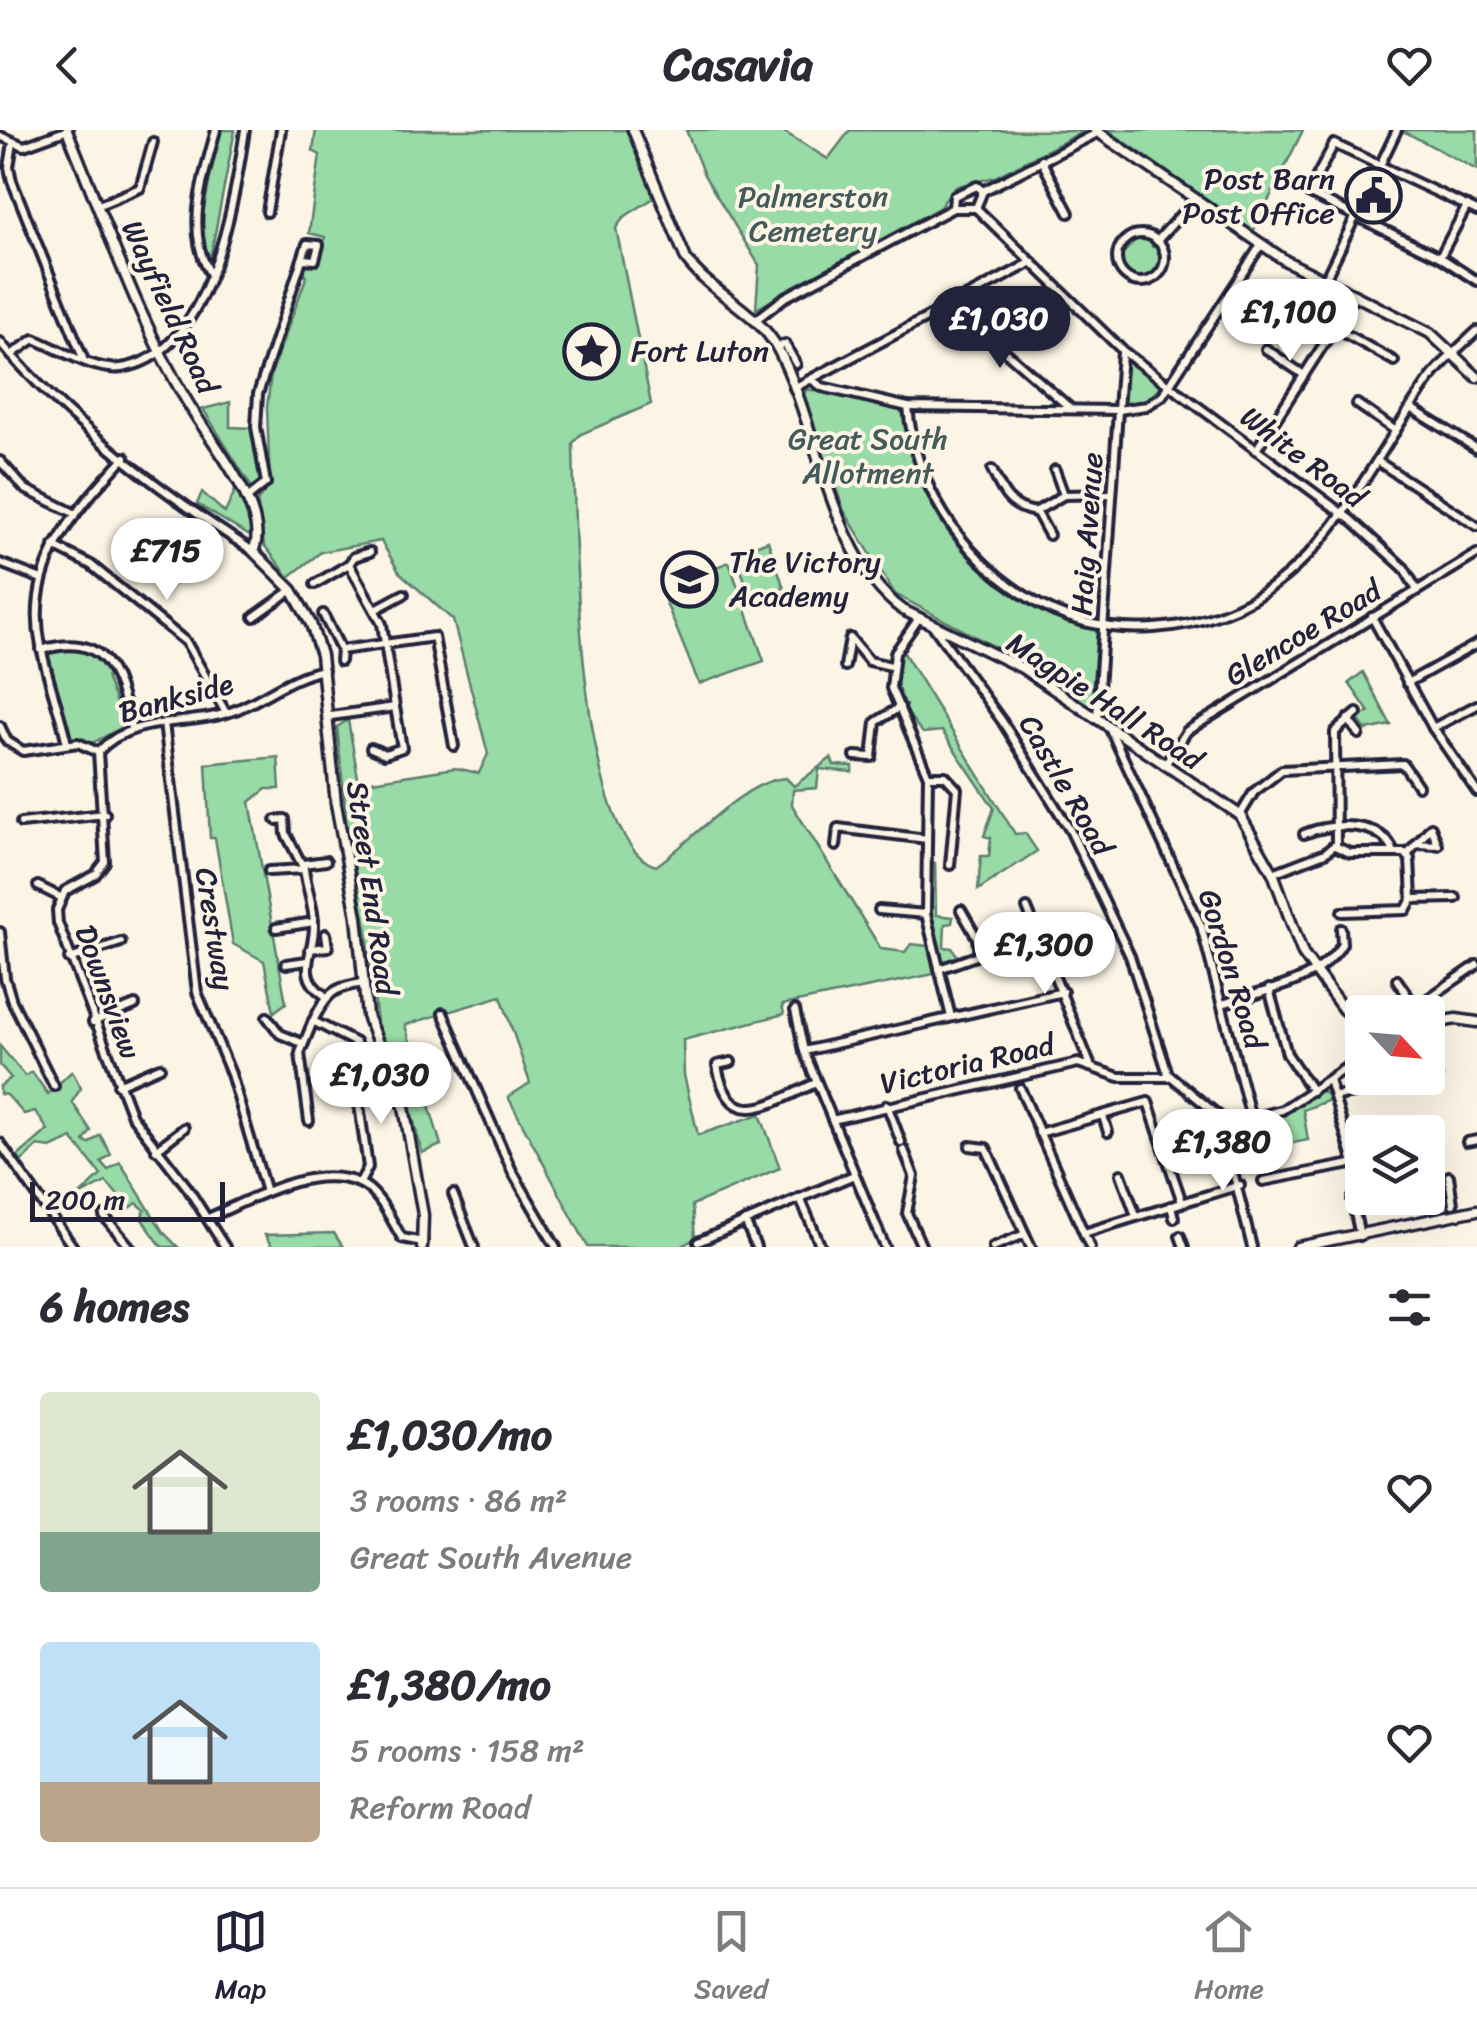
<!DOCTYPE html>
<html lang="en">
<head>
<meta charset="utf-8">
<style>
  :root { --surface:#fff; --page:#f7f7f7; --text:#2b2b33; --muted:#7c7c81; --line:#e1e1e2; --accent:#22223b }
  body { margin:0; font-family:Sriracha,sans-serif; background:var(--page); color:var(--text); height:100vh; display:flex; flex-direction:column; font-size:38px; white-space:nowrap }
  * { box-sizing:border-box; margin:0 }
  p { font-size:32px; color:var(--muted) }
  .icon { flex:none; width:55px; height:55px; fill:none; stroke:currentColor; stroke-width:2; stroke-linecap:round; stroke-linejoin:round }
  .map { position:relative; height:1117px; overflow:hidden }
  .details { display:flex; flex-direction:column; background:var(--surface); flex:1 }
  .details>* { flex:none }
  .needle { width:65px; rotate:116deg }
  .buttons { position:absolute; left:1345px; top:865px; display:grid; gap:20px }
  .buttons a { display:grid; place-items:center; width:100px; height:100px; border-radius:10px; background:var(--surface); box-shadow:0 10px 40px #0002; font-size:50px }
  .scale { position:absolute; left:30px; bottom:25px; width:195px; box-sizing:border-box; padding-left:10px; border:5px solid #22223b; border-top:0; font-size:28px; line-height:35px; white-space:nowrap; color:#22223b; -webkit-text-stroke:8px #fcf5e5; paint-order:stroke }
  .price { position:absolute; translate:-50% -85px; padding:0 22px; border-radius:35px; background:#fff; color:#222; font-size:32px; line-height:65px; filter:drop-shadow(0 2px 5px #0008) }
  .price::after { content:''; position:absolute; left:50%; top:60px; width:30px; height:22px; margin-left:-15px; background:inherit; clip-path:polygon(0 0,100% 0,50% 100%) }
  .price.current { background:var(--accent); color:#fff }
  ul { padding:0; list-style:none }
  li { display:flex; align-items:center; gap:30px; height:250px; padding:0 40px }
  li span { display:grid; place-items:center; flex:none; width:280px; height:200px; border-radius:10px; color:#555 }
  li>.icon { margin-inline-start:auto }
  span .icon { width:120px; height:120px; fill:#fffc; stroke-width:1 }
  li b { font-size:42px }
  h2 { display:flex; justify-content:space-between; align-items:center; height:120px; padding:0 40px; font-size:42px }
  header { display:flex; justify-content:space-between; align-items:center; height:130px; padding:0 40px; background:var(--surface); font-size:45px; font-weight:700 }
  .dock { display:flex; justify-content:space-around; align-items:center; height:140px; border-top:2px solid var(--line); background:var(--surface); font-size:28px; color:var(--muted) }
  .dock a { display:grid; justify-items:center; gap:5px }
  .dock .current { color:var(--accent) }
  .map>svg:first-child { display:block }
  .green { fill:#98dba6; stroke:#5d7e70; stroke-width:2.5 }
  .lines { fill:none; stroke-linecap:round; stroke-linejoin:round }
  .minor-casing { stroke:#22223b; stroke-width:14 }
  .tertiary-casing { stroke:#22223b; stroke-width:15 }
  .minor { stroke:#fcf5e5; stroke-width:6 }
  .tertiary { stroke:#fcf5e5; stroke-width:8 }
  .labels { text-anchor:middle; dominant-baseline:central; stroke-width:8; stroke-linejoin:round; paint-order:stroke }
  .poi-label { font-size:30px; fill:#22223b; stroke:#fcf5e5; text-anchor:start }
  .park-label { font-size:30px; fill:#455a5b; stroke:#fcf5e5 }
  .street-label { font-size:30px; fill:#22223b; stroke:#fcf5e5 }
</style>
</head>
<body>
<header><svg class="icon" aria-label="back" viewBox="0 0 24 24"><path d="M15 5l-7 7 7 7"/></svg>Casavia<svg class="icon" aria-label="heart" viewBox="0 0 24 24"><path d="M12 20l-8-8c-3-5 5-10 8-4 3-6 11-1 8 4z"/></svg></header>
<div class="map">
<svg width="1477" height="1117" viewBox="0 0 1477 1117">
  <rect width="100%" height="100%" fill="#fcf5e5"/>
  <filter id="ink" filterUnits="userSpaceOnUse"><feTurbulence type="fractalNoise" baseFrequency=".01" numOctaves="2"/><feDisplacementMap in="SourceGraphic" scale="20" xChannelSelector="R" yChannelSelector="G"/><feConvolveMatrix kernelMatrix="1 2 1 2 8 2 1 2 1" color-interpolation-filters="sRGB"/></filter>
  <g filter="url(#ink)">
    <!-- green -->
    <g class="green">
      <path d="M 220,0 L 235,0 L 210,129 L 205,126 L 201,92 Z"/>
      <path d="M 316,0 L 630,0 L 657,66 L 624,87 L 616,98 L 651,274 L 581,304 L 573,313 C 575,387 575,712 656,736 C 690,713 745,649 786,648 L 794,656 L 831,628 L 834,635 L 853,636 L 852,642 L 819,639 L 817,658 L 793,660 L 792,675 L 881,819 L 905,822 L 911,814 L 928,816 L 934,844 L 782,875 L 784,884 L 683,910 L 684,945 L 698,1005 L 760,984 L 780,1038 L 692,1075 L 695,1108 L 681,1117 L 588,1117 L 508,967 L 530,953 L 501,866 L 405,895 L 441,1015 L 422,1023 L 403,950 L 377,894 L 367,803 L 348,706 L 337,597 L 348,590 L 359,653 L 455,638 L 479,643 L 488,624 L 453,490 L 399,442 L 381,411 L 321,422 L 289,447 L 264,415 L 257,371 L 270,355 L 267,278 L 271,244 L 306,148 L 304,135 L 319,134 L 325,107 L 309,103 L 320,25 L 313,21 Z"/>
      <path d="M 686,0 L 781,0 L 828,29 L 850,0 L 1084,1 L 995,47 L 954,57 L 940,77 L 756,179 L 759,135 L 704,45 Z"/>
      <path d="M 1108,0 L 1303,0 L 1253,102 Z"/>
      <path d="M 1400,0 L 1477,0 L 1477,40 L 1405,2 Z"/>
      <path d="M 1141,104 L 1152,110 L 1152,117 L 1159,117 L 1165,128 L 1149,147 L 1135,149 L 1124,143 L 1119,128 Z"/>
      <path d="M 1127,232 L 1161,256 L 1149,269 L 1127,276 L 1123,274 Z"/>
      <path d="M 807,259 L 902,281 C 909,306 913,331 923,356 C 953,430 1021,482 1097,500 L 1091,579 L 1033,537 L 895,464 L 844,381 L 803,265 Z"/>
      <path d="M 230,272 L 230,297 L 253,298 L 262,349 L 257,359 L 252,358 L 203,279 Z"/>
      <path d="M 237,356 L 255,395 L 248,405 L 197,374 L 202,362 L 225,383 Z"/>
      <path d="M 768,411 L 784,458 L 752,470 L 735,424 Z"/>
      <path d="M 729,432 L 764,531 L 699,554 L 660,458 Z"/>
      <path d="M 57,517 C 81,518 96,520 110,540 L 106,547 L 125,596 L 92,613 L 70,609 L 47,526 Z"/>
      <path d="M 904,523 L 1015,704 L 1025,703 L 1037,721 L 978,760 L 981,726 L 989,726 L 991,708 L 984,706 L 994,678 L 942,601 L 923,603 C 902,580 891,554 898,524 Z"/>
      <path d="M 1363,542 L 1391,595 L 1366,600 L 1358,589 L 1369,582 L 1349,553 Z"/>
      <path d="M 278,627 L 280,659 L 266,659 L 250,672 L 286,873 L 274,882 L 264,831 L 233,814 L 215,708 L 210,708 L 206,634 Z"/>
      <path d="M 929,732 L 935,733 L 936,785 L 953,787 L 952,793 L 945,794 L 944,817 L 952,818 L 961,831 L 942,834 L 930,776 Z"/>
      <path d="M 0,916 L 25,946 L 32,942 L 48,964 L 72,941 L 81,958 L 72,972 L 91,1001 L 84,1011 L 89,1014 L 100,1005 L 111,1024 L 101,1032 L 108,1040 L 120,1032 L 163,1102 L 178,1117 L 162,1117 L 141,1088 L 145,1080 L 137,1073 L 130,1078 L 106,1052 L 79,1066 L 101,1045 L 72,1008 L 51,1018 L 38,1016 L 21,1032 L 18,1026 L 48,1000 L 35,981 L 24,984 L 7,965 L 0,964 L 0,956 L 11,948 L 0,935 Z"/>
      <path d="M 1321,960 L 1332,969 L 1303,980 L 1308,1010 L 1272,1017 L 1267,997 L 1240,1005 L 1239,1022 L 1238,1002 L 1285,985 Z"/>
      <path d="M 334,1103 L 343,1117 L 272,1117 L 265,1105 Z"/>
    </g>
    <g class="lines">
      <defs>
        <g id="minor">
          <path d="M 0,6 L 24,16 L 68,0"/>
          <path d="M 13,13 L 9,37 L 12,51 L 83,228"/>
          <path d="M 1041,30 L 1069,83"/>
          <path d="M 99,75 L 140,58 L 153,12"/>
          <path d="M 953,78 L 954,66 L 977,56 L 983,61"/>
          <path d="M 976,78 L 1123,221 L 1351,390 L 1404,438 L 1417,460"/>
          <path d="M 1477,81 L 1334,14 L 1308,63 L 1440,127 L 1477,151"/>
          <path d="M 267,82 L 281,0"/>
          <circle cx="1141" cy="128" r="24"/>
          <path d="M 1157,111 L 1193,71"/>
          <path d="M 1440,127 L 1467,76"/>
          <path d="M 210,143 C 184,100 204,45 216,0"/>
          <path d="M 1324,152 L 1397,0"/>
          <path d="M 952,175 L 1071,279"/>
          <path d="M 757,189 L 784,168 L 953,78 L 976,78 L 983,61 L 1097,3"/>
          <path d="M 1285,192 L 1293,179 L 1301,179 L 1394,231"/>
          <path d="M 0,212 C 69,294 163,363 253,421"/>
          <path d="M 777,217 L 785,214 L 796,234"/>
          <path d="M 1266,219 L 1304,245"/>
          <path d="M 11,225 L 34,209 C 58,218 95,242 121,238 C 211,225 234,73 245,0"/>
          <path d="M 812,250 L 822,257 L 908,277 L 1118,280 L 1146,276 L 1162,266 L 1261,115"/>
          <path d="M 794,258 L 1032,132"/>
          <path d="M 1357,274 L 1396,301"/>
          <path d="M 908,277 C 915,355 959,423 1024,465 C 1062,491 1108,501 1154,498 C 1309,487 1352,359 1429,250 C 1442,232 1461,216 1477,201"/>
          <path d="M 1411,278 L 1477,319"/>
          <path d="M 1256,320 L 1354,167"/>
          <path d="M 0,331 L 25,359 L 74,383"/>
          <path d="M 1377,331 L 1477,396"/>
          <path d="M 992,340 C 1003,363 1008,377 1035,382 L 1064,365 L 1112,364"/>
          <path d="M 1055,340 L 1064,365"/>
          <path d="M 246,369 L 266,353 L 256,297 L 258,264 L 307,114 L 319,115 L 315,130 L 303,129"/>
          <path d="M 1036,381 L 1049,405"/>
          <path d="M 54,416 L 91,435 L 186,512 L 226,583"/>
          <path d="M 0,433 L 39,448"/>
          <path d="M 349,434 L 354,427 L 370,422"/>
          <path d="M 315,454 L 349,434 L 382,494 L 395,577 L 331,586"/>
          <path d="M 376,479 L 404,464"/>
          <path d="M 323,484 L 341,520"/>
          <path d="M 254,487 L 292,460"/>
          <path d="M 1372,487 L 1433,598 L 1477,662"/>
          <path d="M 919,488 L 895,523 L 891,558 L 928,646 L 926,784 L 951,887"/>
          <path d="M 933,496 L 1002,591 L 1070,700 L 1130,826 L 1168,944 L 1219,986 L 1252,1117"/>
          <path d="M 41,520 C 109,500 117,545 131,598"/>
          <path d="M 340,531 L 341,520 L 434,507 L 454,616"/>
          <path d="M 845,536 L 850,508 L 869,531 L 891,536"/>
          <path d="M 1407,553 L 1477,514"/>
          <path d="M 1097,588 L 1122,222"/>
          <path d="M 1348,589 L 1359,604"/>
          <path d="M 164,593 L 197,862 L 231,944 L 266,1062"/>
          <path d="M 0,596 L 7,611 L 23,621 L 78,613 L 98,622 L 105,732 L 95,745 L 65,761 L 57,780 L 58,793 L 132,986 L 187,1057 L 225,1117"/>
          <path d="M 1109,597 L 1201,796 L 1251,988"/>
          <path d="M 1433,598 L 1477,575"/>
          <path d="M 67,614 C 60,581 47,549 41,516 C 24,436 74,382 125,327"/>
          <path d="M 371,618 L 385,624 L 402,618 L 395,577"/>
          <path d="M 98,622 C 135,582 191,599 238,579 C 268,566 291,546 324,540"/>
          <path d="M 855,626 L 872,627 L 876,592 L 900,577"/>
          <path d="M 1165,635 L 1187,601 L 1477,424"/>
          <path d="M 928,646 L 945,646 L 957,659 L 950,735"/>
          <path d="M 1240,685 L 1254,662 L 1282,640 L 1403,634 L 1418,656"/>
          <path d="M 21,693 L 105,684"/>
          <path d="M 1304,704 C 1330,693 1381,689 1394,722"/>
          <path d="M 836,716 L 838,698 L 927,709"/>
          <path d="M 1335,716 L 1350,723 L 1405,723 L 1410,729 L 1412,769 L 1456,768"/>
          <path d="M 1408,724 L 1431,697 L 1438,715 L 1417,714"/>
          <path d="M 303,734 L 326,731"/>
          <path d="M 304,739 C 306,757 314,776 314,794 C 315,824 294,844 324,865"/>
          <path d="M 269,741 L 304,739 L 286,704 L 285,689 L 276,690"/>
          <path d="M 1273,743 L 1325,723 L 1336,714 L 1335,602 L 1357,583"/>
          <path d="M 38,756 L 60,767"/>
          <path d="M 1027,778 L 1090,934"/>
          <path d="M 879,780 L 926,784"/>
          <path d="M 1342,782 L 1406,780 L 1412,769"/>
          <path d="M 276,798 L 314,792"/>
          <path d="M 0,802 L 5,848 L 12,871 L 54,956"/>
          <path d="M 310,819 L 328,817 L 326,804"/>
          <path d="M 69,829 L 121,812"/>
          <path d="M 286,834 L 307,831"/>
          <path d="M 939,839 L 979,825 L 977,808 L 961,780"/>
          <path d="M 1397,850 L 1419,882"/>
          <path d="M 1269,859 L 1287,924 L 1312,961"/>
          <path d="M 1222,874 C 1263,861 1319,853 1342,814 L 1341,799"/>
          <path d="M 1416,877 L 1477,835"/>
          <path d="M 795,880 L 804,921 L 885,1117"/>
          <path d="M 443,883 L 512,1041 L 556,1117"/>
          <path d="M 267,887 L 280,904 L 302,913"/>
          <path d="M 93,892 L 135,875"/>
          <path d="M 804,921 L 1063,862"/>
          <path d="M 359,928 L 356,913 L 313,891 C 327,864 332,857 364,853"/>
          <path d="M 731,932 L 717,935 C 729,1006 772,972 816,953"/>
          <path d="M 1329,950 L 1354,1033"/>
          <path d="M 118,955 L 160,937"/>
          <path d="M 1020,958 L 1090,1117"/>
          <path d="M 1337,966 L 1437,947"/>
          <path d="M 351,968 L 358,968 L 368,1037 L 360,1053"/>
          <path d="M 887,975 L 901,1012"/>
          <path d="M 1103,986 L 1108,1002"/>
          <path d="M 832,990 L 1078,933 L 1119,947 L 1168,947"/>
          <path d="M 309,991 L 300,923 L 313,891"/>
          <path d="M 1226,1002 L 1251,988 L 1282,980 L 1362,927"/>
          <path d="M 1039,1003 L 1148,972 L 1182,1072"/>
          <path d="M 1467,1012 L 1477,1010"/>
          <path d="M 0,1013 L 73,1117"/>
          <path d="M 970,1016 L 986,1018 L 1025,1104"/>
          <path d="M 156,1020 L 184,998"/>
          <path d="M 904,1020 L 914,1046 L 907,1083 L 922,1117"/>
          <path d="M 1121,1044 L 1136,1086"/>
          <path d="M 1449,1046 L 1453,1074"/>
          <path d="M 1263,1051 L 1362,1032"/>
          <path d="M 453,1064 L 474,1117"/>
          <path d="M 800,1068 L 821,1117"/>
          <path d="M 1352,1069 L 1360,1106"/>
          <path d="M 1171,1076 L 1174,1088"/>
          <path d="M 104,1086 L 130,1117"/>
          <path d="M 208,1088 C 250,1070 311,1033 359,1053 C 379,1061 391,1090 402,1108 L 423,1112"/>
          <path d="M 745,1091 L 756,1117"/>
          <path d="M 1084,1103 L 1240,1055"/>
          <path d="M 1180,1106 L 1184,1117"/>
          <path d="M 698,1112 L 854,1045"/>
          <path d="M 993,1117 L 1025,1104 L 1031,1117"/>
        </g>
        <g id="tertiary">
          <path d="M 67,0 C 107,96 140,198 196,286 C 216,317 271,386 253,421 L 292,460 L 311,494 L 321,525 L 336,674 L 357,787 L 367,886 L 404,977 L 423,1085 L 422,1117"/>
          <path d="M 633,0 L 686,129 C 712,165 756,179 778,219 C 818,293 829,427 903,480 L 1022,538 L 1240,685 L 1273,743 L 1303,824 L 1343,879 L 1362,894"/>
          <path d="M 1095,0 L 1286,131 L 1430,203 L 1477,247"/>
          <path d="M 1428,894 L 1456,889 L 1477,892"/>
          <path d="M 1298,1117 L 1477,1080"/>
        </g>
      </defs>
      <!-- minor casing -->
      <use href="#minor" class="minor-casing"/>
      <!-- tertiary casing -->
      <use href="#tertiary" class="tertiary-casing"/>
      <!-- minor -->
      <use href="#minor" class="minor"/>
      <!-- tertiary -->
      <use href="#tertiary" class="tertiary"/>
    </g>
  </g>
  <!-- icons -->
  <defs>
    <symbol id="civic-ring" viewBox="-11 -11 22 22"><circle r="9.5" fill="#fcf5e5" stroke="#22223b" stroke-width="1.5"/><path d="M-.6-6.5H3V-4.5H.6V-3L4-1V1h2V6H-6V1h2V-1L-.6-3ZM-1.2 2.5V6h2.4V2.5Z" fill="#22223b"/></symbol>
    <symbol id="sight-ring" viewBox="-11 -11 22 22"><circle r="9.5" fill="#fcf5e5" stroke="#22223b" stroke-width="1.5"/><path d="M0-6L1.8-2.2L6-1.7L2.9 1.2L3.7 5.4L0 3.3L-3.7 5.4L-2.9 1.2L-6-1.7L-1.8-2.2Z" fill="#22223b"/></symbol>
    <symbol id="school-ring" viewBox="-11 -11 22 22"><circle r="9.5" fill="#fcf5e5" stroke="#22223b" stroke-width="1.5"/><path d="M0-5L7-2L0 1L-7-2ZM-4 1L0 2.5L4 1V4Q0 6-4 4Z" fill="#22223b"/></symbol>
  </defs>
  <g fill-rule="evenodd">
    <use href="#civic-ring" x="1342" y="34" width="63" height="63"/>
    <use href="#sight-ring" x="560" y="190" width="63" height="63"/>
    <use href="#school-ring" x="658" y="418" width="63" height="63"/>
  </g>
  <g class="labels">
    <!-- poi labels -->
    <g class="poi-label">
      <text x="1335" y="49" text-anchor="end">Post Barn<tspan x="1335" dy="34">Post Office</tspan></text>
      <text x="631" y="221">Fort Luton</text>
      <text x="729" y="432">The Victory<tspan x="729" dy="34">Academy</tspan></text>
    </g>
    <!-- park labels -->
    <g class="park-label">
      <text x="813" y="67">Palmerston<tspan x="813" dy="34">Cemetery</tspan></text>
      <text x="868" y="309">Great South<tspan x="868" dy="34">Allotment</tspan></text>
    </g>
    <!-- street labels -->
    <g class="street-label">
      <text transform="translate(170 177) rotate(65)">Wayfield Road</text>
      <text transform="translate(1303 327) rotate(37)">White Road</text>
      <text transform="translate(1087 404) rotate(-86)">Haig Avenue</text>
      <text transform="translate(1303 503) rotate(-31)">Glencoe Road</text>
      <text transform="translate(176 568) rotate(-15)">Bankside</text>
      <text transform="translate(1105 571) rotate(33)">Magpie Hall Road</text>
      <text transform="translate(1066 655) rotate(60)">Castle Road</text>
      <text transform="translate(372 758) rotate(82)">Street End Road</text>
      <text transform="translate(215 799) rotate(81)">Crestway</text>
      <text transform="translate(1232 839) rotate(73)">Gordon Road</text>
      <text transform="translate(108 862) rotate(70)">Downsview</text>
      <text transform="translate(967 934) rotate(-13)">Victoria Road</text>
    </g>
  </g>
</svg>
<div class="buttons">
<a><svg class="needle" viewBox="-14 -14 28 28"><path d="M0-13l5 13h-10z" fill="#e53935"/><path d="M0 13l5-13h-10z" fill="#7c7c81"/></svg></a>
<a><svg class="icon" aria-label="layers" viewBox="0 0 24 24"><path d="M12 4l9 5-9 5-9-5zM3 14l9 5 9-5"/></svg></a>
</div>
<div class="scale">200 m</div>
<b class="price" style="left:1290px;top:234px">£1,100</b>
<b class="price current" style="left:1000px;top:241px">£1,030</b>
<b class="price" style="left:167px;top:473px">£715</b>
<b class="price" style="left:1045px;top:867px">£1,300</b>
<b class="price" style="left:381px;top:997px">£1,030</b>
<b class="price" style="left:1223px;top:1064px">£1,380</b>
</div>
<section class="details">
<h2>6 homes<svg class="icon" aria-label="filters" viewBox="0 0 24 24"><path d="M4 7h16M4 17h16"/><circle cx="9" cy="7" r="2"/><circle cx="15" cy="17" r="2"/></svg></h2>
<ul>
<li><span style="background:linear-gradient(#dfe7d0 70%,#7fa58c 0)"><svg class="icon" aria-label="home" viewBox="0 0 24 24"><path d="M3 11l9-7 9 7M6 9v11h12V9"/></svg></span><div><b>£1,030/mo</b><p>3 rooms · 86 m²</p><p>Great South Avenue</p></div><svg class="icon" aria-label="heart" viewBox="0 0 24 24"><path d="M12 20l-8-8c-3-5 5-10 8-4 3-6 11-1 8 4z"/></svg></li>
<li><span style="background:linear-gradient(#bfe0f5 70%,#b9a48a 0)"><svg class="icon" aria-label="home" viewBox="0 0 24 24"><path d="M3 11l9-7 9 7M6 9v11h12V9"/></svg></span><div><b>£1,380/mo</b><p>5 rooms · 158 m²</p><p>Reform Road</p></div><svg class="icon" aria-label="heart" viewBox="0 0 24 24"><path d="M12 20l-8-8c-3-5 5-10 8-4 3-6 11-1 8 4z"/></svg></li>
</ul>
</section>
<nav class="dock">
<a class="current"><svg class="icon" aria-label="map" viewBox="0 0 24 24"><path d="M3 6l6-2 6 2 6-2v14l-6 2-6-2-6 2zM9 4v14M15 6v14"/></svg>Map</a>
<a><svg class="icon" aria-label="saved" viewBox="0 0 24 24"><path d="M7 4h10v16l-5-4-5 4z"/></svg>Saved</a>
<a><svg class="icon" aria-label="home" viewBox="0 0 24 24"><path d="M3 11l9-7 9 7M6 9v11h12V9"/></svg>Home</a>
</nav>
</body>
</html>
